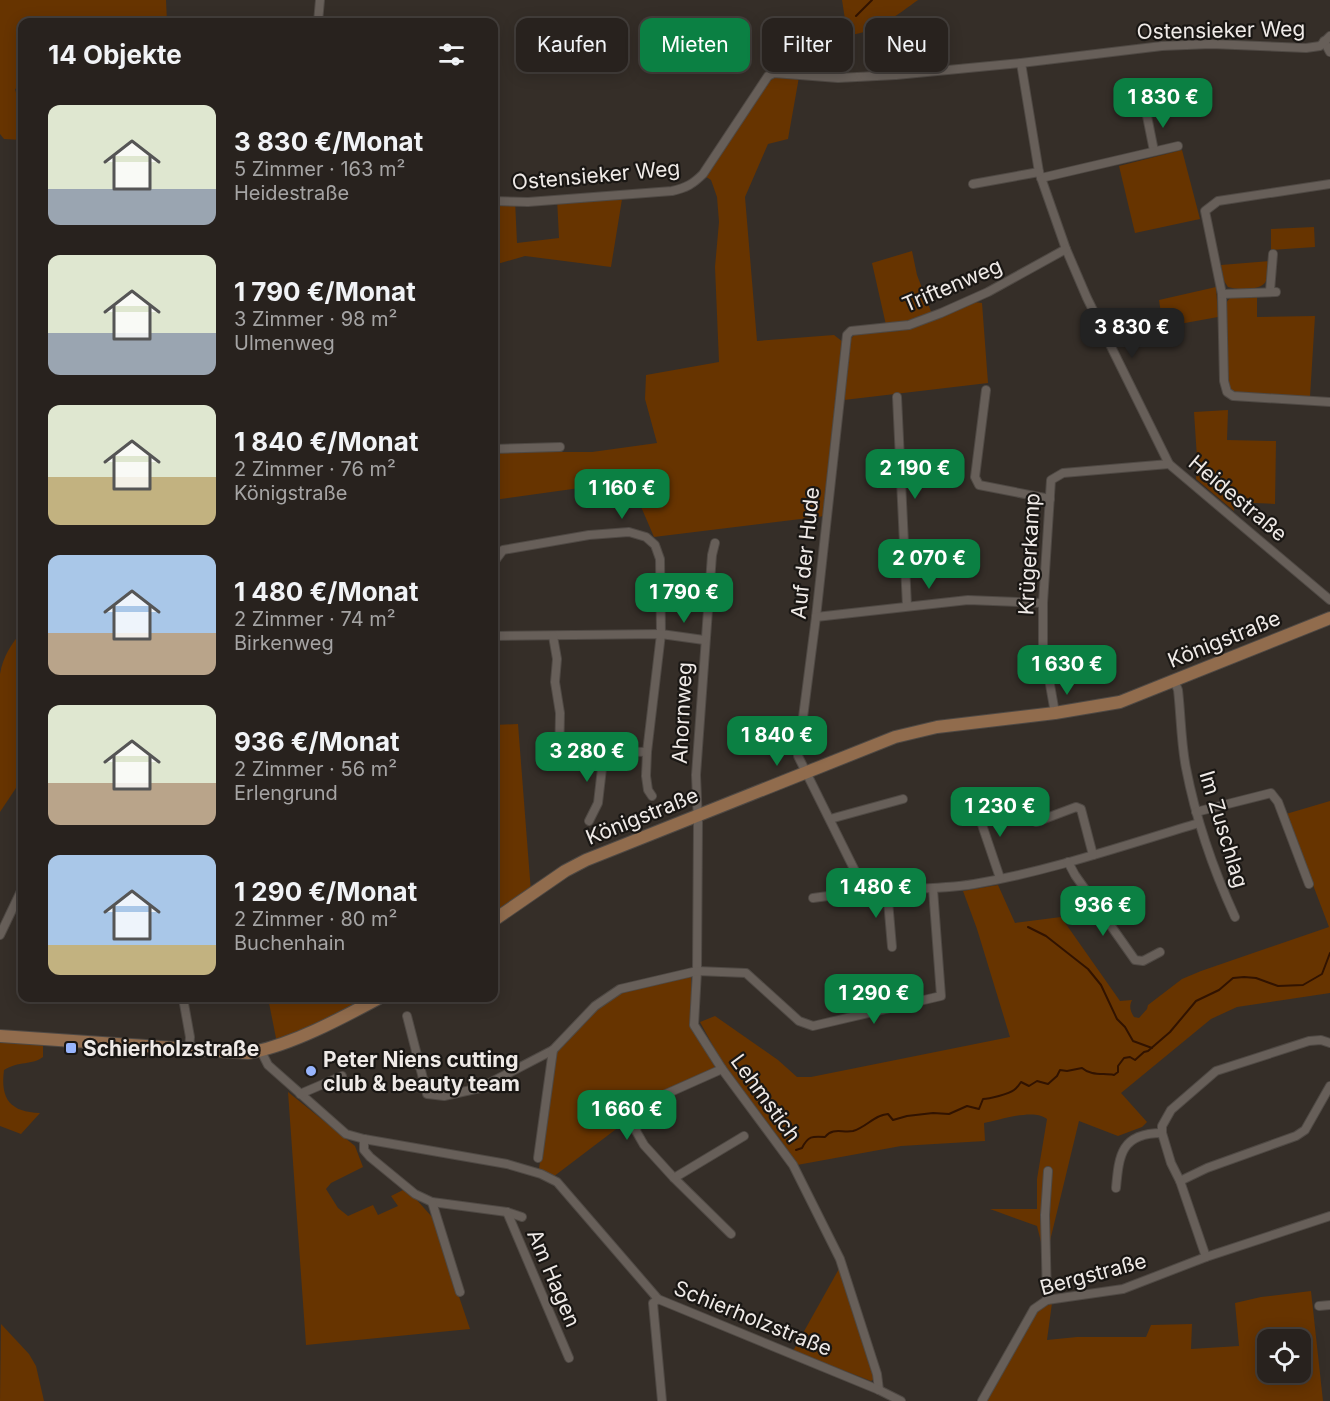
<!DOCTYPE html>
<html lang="de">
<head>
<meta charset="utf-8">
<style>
  :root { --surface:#28221e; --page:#342f2b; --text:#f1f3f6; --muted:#a5a4a4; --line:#443f3c; --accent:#0b8043 }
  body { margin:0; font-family:Inter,sans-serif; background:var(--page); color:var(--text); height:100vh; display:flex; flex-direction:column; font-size:22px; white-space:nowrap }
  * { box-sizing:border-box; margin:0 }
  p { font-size:20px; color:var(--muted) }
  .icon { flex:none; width:33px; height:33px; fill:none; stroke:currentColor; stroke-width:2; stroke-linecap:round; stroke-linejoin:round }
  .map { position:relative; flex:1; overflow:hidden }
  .panel { position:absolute; left:18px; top:18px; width:480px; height:984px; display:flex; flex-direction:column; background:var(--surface); border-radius:12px; box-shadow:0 3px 15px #0003,0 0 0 2px var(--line) }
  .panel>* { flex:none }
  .top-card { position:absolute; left:516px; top:18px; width:570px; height:54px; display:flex; gap:12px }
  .fabs { position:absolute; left:1257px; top:1329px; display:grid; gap:12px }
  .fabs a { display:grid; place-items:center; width:54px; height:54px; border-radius:12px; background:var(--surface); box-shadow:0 3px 15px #0003,0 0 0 2px var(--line); font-size:30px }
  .price { position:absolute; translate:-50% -51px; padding:0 14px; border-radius:12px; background:var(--accent); color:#fff; font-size:20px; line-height:39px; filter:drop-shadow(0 2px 3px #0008) }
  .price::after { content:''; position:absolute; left:50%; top:36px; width:18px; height:14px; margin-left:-9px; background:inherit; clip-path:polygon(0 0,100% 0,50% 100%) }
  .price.current { background:#222; color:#fff }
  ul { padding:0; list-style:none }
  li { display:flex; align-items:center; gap:18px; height:150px; padding:0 30px }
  li span { display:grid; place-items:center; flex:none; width:168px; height:120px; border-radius:12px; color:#555 }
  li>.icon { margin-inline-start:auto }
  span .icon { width:72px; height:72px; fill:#fffc; stroke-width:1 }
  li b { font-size:26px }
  h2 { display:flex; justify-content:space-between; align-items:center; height:72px; padding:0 30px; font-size:26px }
  .pill { padding:0 21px; border-radius:12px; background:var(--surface); box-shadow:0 3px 15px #0003,0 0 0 2px var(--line); font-size:21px; line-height:54px }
  .pill.current { background:var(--accent); color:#fff }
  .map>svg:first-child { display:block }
  .green { fill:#673400; fill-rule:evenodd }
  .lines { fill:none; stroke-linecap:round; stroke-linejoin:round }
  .stream { stroke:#311300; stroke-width:2 }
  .street-casing { stroke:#4f4944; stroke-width:10 }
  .secondary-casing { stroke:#4f4944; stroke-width:14 }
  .street { stroke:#675f59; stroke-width:8 }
  .secondary { stroke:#916c4d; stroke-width:12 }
  .poi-dot { fill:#98b5fd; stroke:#1a1714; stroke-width:2 }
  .labels { text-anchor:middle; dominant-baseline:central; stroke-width:4.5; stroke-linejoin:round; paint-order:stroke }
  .street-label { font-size:21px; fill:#efeae7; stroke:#1a1714 }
  .poi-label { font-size:21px; font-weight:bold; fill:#efeae7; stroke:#1a1714; text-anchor:start }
</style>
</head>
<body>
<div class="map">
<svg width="1330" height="1401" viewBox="0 0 1330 1401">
  <rect width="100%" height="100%" fill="#352e28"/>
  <!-- green -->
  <g class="green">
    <path d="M 0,0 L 166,0 L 167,22 L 22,22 L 22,87 L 15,89 L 22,115 L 22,140 L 4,139 L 0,134 Z"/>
    <path d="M 842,0 L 918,0 C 897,15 876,32 850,35 L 847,32 Z"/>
    <path d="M 778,76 L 799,77 L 788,139 L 768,144 L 745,197 L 757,341 L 834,335 L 843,342 L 825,516 L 654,537 L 630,481 L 494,500 L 494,475 L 497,474 L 494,452 L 592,452 L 657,443 L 645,399 L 646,375 L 719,362 L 715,267 L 719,222 L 717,197 L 711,180 L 703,175 L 768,82 Z"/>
    <path d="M 1182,150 L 1200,219 L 1135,233 L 1119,166 Z"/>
    <path d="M 623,193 L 611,267 L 525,256 L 494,265 L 494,200 L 515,200 L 517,243 L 559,238 L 557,198 Z"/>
    <path d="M 1314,227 L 1315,247 L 1271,250 L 1271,229 Z"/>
    <path d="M 912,251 L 917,275 L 932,314 L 908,322 L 886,325 L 872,263 Z"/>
    <path d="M 1270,261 C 1269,267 1269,275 1266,281 C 1262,291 1237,290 1228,287 L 1224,281 L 1221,265 Z"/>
    <path d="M 1216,287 L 1218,317 L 1163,327 L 1159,300 Z"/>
    <path d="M 1257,297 L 1257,317 L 1315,316 L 1310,397 L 1233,393 L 1230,389 L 1228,378 L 1225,304 L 1230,298 Z"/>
    <path d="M 974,302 L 982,303 L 988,383 L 844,400 L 850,340 L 855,334 L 899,331 L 915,326 Z"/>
    <path d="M 1228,410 L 1227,440 L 1276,441 L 1275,504 L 1233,502 L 1234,511 L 1196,479 L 1197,458 L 1194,412 Z"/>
    <path d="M 22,631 L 22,779 L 0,812 L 0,674 C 3,656 11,645 22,631 Z"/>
    <path d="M 518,724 L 531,892 L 494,918 L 494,725 Z"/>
    <path d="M 1330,801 L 1330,993 L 1237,1007 L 1211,1019 L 1121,1093 L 1147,1122 L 1142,1127 L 1118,1136 L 1079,1121 L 1049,1245 L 1042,1246 L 1037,1226 L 990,1209 L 1037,1209 L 1037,1179 L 1047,1119 C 1034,1108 1000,1120 984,1123 L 985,1141 L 901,1146 L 797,1165 L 782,1142 L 724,1066 L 700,1022 L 715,1016 L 778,1060 L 797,1077 L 811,1077 L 1010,1037 L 977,929 L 963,891 L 998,885 L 1015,923 L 1061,917 L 1120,1001 L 1132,1000 C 1129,1006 1130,1011 1134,1017 L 1139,1018 L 1147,1009 L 1148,1005 L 1182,979 L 1201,971 L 1329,927 L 1286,814 Z"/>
    <path d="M 691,974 L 692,1026 L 716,1069 L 647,1100 L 632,1117 L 553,1177 L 539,1169 L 555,1050 L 596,1006 L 616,993 Z"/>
    <path d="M 268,998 L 351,998 L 357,1007 L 277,1043 Z"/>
    <path d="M 0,1040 L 43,1044 L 43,1057 C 33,1065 18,1061 4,1070 C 0,1100 11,1112 40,1113 L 21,1134 L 0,1126 Z"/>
    <path d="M 288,1092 L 355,1146 L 363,1167 L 331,1183 L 326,1189 L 338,1208 L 348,1216 L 373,1205 L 378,1215 L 398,1206 L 391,1196 L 403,1190 L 416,1199 L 432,1217 L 470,1329 L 306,1345 Z"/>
    <path d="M 840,1267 L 871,1361 L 874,1379 L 871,1381 L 793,1351 Z"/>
    <path d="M 1311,1291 L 1323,1401 L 986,1401 L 1036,1312 L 1050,1302 L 1052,1303 L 1047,1340 L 1077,1337 L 1146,1337 L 1151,1325 L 1192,1324 L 1191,1349 L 1239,1346 L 1235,1303 L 1261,1297 ZM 1268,1340 L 1300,1340 L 1300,1372 L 1268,1372 Z"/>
    <path d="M 1,1324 L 29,1354 L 36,1366 L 44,1401 L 0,1401 Z"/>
  </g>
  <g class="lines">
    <!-- stream -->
    <g class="stream">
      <path d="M 856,16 L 872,0"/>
      <path d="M 1028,927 L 1046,936 L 1088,969 L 1101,985 L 1117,1019 L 1125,1027 L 1133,1041 L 1152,1048"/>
      <path d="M 796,1150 L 802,1148 C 808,1136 812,1136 825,1137 C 833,1127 842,1133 853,1131 C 867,1127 874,1115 888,1114 L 893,1120 L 907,1116 L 933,1113 L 949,1114 L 967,1106 L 979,1109 L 983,1099 C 989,1099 1009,1094 1014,1090 C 1017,1088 1019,1085 1021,1082 L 1029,1086 L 1037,1081 L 1048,1084 L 1057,1076 L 1060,1070 L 1067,1071 L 1082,1068 C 1091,1076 1103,1073 1114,1075 L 1118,1072 L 1118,1066 L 1124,1058 L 1130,1057 L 1135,1060 L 1144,1052 L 1148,1051 L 1170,1032 L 1196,1001 L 1219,990 L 1233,978 L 1244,977 L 1256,978 L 1278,986 L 1303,985 L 1322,974 L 1330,953"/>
    </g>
    <defs>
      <g id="street">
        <path d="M 318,22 L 320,0"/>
        <path d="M 1324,41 L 1330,52"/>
        <path d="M 1021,63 L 1039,172 L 1066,249 L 1087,298 L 1169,464 L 1330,600"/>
        <path d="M 1146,111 L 1154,151"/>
        <path d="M 1041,178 L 1178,146"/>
        <path d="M 973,184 L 1039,172"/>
        <path d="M 1330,184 L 1218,201 L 1205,211 L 1222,294 L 1224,381 L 1227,392 L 1233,396 L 1330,402"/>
        <path d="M 494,201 L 528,202 L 672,191 C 686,188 693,184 703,174 L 768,76 L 774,73 L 838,78 L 896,75 L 1021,63 L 1162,46 L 1211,44 L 1306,48 L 1320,46 L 1330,36"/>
        <path d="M 1066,249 L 988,292 L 941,313 L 909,325 L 851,331 L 847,335 L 816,617 L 798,756 L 865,891 C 902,888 938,890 974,884 C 1050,871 1125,845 1199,823"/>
        <path d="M 1270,291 L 1273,254"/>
        <path d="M 1222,294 L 1276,292"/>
        <path d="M 986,390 L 975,477 L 979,485 L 1050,499"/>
        <path d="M 897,397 L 907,606"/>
        <path d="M 494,449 L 560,447"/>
        <path d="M 715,543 L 712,555 L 696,775 L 698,823 L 697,971 L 694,1025 L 722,1069 L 793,1165 L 840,1259 L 877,1374 L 879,1390"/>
        <path d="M 494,562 L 503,550 L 589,535 L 629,532 L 646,537 L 655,545 L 660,559 L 661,634 L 647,752 L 646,776 L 648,790 L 652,796"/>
        <path d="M 816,617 L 968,600 L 1043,603"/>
        <path d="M 494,636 L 661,634 L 704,640"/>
        <path d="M 553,636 L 557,659 L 555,682 L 560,713 L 559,764"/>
        <path d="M 1174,680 L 1178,690 C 1181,716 1181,743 1186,768 C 1196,820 1213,869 1235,917"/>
        <path d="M 1055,713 L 1043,645 L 1043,603 L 1051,480 L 1063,473 L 1169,464"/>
        <path d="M 559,747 L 604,751 L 647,752"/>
        <path d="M 976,807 L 1000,878"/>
        <path d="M 1196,812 L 1271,793 L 1278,802 L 1309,884"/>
        <path d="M 830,819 L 903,799"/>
        <path d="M 589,821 L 598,803 L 604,751"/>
        <path d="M 1036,822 L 1076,807 L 1081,809 L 1093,855"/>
        <path d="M 1068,862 L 1075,875 L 1135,960 L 1143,961 L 1160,952"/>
        <path d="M 887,889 L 892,947"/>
        <path d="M 813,898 L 865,891"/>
        <path d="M 0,935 L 22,889"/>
        <path d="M 183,998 L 190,1037 L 189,1050"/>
        <path d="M 407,1016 L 427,1094 L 444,1096 L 480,1088 L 553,1050 L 595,1006 L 620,989 L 697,971 L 746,973 L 799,1021 L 813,1026 L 941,996 L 933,889"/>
        <path d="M 261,1051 L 268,1065 L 346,1134 L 364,1139 L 507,1164 L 541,1174 L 557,1182 L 658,1299 L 879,1390 L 901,1401"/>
        <path d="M 722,1069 L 648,1102 L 639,1113 L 636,1131 L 644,1145 L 674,1178 L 731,1234"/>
        <path d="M 300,1094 L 342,1076"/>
        <path d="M 364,1139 L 364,1150 L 370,1157 L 415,1194 L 432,1202 L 507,1212 L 522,1217"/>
        <path d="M 538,1158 L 553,1050"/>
        <path d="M 674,1178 L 744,1136"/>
        <path d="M 1180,1181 L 1207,1168 L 1296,1136 L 1305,1130 L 1330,1086"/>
        <path d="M 1116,1188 C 1119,1155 1121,1133 1162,1133"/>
        <path d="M 432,1202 L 460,1292"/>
        <path d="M 507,1212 L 569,1358"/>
        <path d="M 1206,1257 L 1180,1181 L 1171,1163 L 1162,1133 L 1162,1126 L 1171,1110 L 1216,1071 L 1309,1041 L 1321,1040 L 1330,1043"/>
        <path d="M 658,1299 L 653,1303 L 662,1401"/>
        <path d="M 1047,1300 L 1045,1215 L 1048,1171"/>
        <path d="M 1319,1306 L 1330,1305"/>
        <path d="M 982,1401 L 1034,1309 L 1047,1300 L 1123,1289 L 1206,1257 L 1330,1216"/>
      </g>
      <g id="secondary">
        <path d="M 494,920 L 565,871 L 586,860 L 895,737 L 937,727 L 1055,713 L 1120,702 L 1330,618"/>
        <path d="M 0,1036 L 248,1053 C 290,1046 342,1018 379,998"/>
      </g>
    </defs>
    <!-- street casing -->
    <use href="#street" class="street-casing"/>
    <!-- secondary casing -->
    <use href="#secondary" class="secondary-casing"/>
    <!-- street -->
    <use href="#street" class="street"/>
    <!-- secondary -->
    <use href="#secondary" class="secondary"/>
  </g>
  <!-- markers -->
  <g class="poi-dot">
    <rect x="65" y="1042" width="12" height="12" rx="3"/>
    <circle cx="311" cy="1071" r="6"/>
  </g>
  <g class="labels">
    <!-- street labels -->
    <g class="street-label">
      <text transform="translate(1221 30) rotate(-1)">Ostensieker Weg</text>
      <text transform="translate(596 175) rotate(-5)">Ostensieker Weg</text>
      <text transform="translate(952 285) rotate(-23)">Triftenweg</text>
      <text transform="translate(1238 498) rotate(40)">Heidestraße</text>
      <text transform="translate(805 553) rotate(-84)">Auf der Hude</text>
      <text transform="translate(1029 554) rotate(-87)">Krügerkamp</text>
      <text transform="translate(1224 639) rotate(-22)">Königstraße</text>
      <text transform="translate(682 713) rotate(-87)">Ahornweg</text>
      <text transform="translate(642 816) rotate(-22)">Königstraße</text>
      <text transform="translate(1224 829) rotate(73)">Im Zuschlag</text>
      <text transform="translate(766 1098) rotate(54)">Lehmstich</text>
      <text transform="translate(1093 1274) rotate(-15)">Bergstraße</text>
      <text transform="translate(554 1278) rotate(67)">Am Hagen</text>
      <text transform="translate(753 1318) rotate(22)">Schierholzstraße</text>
    </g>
    <!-- poi labels -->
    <g class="poi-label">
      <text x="83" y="1048">Schierholzstraße</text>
      <text x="323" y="1059">Peter Niens cutting<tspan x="323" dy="24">club &amp; beauty team</tspan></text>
    </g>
  </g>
</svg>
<div class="fabs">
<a><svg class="icon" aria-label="locate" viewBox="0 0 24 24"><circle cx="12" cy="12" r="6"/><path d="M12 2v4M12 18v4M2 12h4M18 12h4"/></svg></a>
</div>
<b class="price" style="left:1163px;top:129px">1 830 €</b>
<b class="price current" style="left:1132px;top:359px">3 830 €</b>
<b class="price" style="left:915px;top:500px">2 190 €</b>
<b class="price" style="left:622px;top:520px">1 160 €</b>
<b class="price" style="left:929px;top:590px">2 070 €</b>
<b class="price" style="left:684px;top:624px">1 790 €</b>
<b class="price" style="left:1067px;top:696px">1 630 €</b>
<b class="price" style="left:777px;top:767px">1 840 €</b>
<b class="price" style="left:587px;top:783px">3 280 €</b>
<b class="price" style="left:1000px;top:838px">1 230 €</b>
<b class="price" style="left:876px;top:919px">1 480 €</b>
<b class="price" style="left:1103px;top:937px">936 €</b>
<b class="price" style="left:874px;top:1025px">1 290 €</b>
<b class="price" style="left:627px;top:1141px">1 660 €</b>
<div class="top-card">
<a class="pill">Kaufen</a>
<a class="pill current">Mieten</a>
<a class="pill">Filter</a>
<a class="pill">Neu</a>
</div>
<section class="panel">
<h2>14 Objekte<svg class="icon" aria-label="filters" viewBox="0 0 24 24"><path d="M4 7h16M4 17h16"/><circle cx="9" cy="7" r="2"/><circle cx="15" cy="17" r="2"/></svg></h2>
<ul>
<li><span style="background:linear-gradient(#dfe7d0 70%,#9aa5b1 0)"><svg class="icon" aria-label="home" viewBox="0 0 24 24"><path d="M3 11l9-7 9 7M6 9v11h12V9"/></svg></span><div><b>3 830 €/Monat</b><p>5 Zimmer · 163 m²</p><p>Heidestraße</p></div></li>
<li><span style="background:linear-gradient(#dfe7d0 65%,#9aa5b1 0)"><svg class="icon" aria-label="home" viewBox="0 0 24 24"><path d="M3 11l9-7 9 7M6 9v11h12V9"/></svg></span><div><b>1 790 €/Monat</b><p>3 Zimmer · 98 m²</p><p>Ulmenweg</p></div></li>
<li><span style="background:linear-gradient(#dfe7d0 60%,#c2b280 0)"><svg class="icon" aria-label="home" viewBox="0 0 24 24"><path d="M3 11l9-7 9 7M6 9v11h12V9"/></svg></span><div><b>1 840 €/Monat</b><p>2 Zimmer · 76 m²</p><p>Königstraße</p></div></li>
<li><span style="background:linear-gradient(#a9c7e8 65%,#b9a48a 0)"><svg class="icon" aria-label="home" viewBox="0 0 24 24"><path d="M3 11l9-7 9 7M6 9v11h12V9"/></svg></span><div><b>1 480 €/Monat</b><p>2 Zimmer · 74 m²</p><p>Birkenweg</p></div></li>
<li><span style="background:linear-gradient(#dfe7d0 65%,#b9a48a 0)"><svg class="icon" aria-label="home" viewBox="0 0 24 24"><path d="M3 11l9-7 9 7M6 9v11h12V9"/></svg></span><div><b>936 €/Monat</b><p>2 Zimmer · 56 m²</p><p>Erlengrund</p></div></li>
<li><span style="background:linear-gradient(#a9c7e8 75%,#c2b280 0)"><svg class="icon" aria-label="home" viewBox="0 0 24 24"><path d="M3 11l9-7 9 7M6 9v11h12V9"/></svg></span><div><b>1 290 €/Monat</b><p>2 Zimmer · 80 m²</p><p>Buchenhain</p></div></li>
</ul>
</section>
</div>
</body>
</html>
